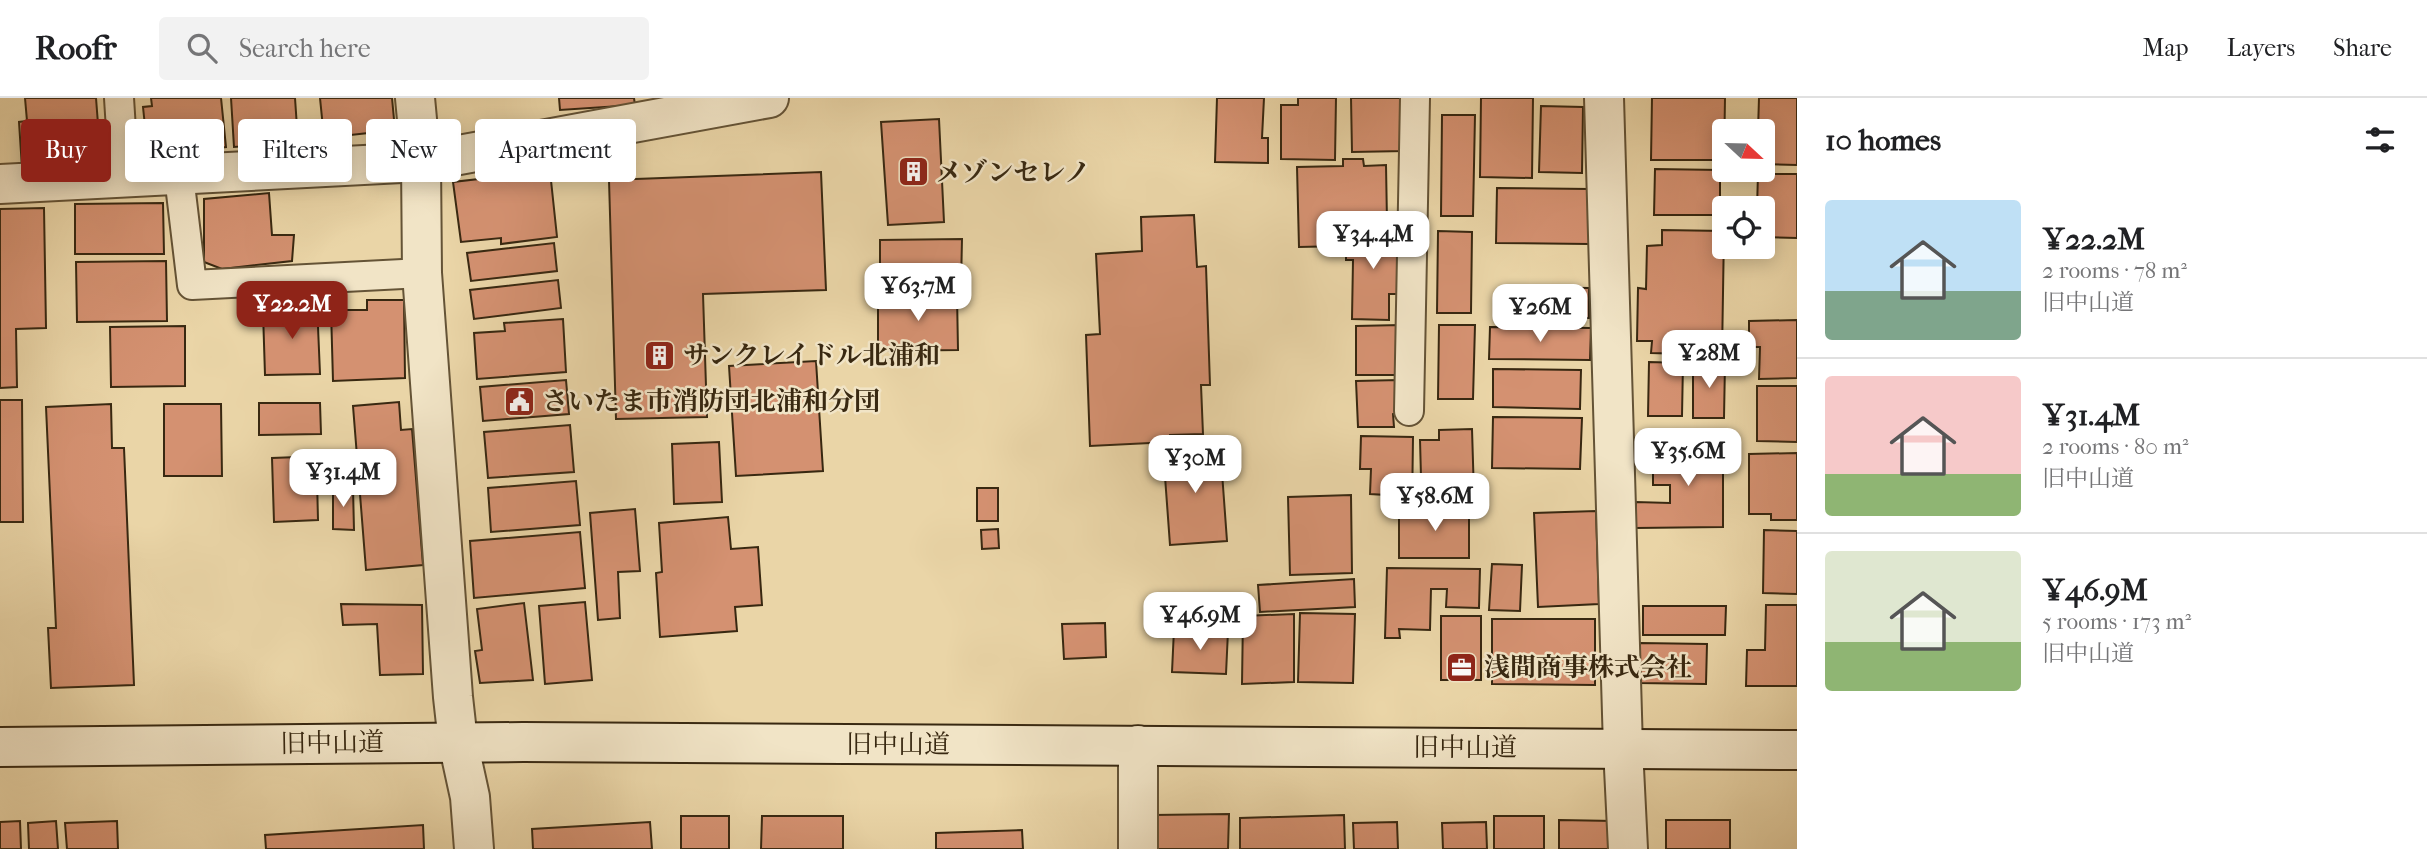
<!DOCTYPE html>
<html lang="en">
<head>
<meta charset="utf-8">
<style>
  :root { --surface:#fff; --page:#f2f2f2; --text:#202124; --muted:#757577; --line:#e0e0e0; --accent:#8f2418 }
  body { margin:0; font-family:"IM FELL French Canon","Noto Serif JP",serif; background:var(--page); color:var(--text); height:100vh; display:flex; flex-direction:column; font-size:26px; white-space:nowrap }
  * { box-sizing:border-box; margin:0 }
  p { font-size:23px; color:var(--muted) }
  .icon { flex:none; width:38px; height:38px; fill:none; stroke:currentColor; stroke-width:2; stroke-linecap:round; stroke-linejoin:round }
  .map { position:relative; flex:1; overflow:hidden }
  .panel { display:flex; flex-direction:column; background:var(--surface); width:630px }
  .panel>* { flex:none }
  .hud { position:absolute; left:21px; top:21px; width:665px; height:63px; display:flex; gap:14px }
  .needle { width:46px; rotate:112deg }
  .fabs { position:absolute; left:1712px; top:21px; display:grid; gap:14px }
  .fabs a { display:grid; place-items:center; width:63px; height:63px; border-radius:7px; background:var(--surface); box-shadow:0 4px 18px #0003; font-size:35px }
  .price { position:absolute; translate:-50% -60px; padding:0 16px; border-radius:14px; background:#fff; color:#222; font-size:23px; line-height:46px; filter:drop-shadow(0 2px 4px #0008) }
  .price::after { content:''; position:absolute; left:50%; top:42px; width:21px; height:16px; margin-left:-10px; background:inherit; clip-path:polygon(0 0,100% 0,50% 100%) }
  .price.on { background:var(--accent); color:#fff }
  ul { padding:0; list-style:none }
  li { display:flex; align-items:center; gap:21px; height:175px; padding:0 28px }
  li+li { border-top:2px solid var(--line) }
  li span { display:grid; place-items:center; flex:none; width:196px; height:140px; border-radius:7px; color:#555 }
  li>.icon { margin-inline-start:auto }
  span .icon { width:84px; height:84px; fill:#fffc; stroke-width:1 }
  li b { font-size:30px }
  h2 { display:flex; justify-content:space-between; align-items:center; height:84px; padding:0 28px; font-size:30px }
  .tag { padding:0 24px; border-radius:7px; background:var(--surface); box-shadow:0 4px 18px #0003; font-size:24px; line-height:63px }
  .tag.on { background:var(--accent); color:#fff }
  header { display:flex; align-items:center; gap:42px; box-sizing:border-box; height:98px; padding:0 35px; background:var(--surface); border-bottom:2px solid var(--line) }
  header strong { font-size:33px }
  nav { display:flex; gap:38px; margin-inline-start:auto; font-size:24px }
  .search { width:490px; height:63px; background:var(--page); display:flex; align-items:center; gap:18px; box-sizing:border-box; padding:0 24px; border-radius:7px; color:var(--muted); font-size:26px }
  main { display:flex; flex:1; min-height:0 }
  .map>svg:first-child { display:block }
  .building { fill:#d49171; stroke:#382811; stroke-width:2 }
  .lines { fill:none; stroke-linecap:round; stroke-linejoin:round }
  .service-casing { stroke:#645336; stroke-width:32 }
  .minor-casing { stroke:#645336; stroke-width:42 }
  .secondary-casing { stroke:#382811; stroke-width:42 }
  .service { stroke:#f1e4c6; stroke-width:28 }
  .minor { stroke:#f1e4c6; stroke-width:38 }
  .secondary { stroke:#f1e4c6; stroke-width:38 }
  .labels { text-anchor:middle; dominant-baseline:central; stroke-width:5; stroke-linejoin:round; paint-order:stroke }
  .poi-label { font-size:26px; font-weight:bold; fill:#382811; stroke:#f1e4c6; text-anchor:start }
  .street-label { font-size:26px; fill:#382811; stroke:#f1e4c6 }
</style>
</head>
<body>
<header>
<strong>Roofr</strong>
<div class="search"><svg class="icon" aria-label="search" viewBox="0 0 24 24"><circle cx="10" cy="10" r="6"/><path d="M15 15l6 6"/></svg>Search here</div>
<nav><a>Map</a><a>Layers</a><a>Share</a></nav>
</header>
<main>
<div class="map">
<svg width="1797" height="751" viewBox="0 0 1797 751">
  <rect width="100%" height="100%" fill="#ead5a7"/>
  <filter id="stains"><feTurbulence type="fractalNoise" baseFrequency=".00286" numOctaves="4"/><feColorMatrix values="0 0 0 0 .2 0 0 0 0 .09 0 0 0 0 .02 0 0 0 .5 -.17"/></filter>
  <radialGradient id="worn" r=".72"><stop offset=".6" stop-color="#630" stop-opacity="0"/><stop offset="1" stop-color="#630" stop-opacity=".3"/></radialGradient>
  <!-- building -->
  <g class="building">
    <path d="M 25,0 L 96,0 L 101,65 L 22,70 L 19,24 L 27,23 Z"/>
    <path d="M 151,0 L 221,0 L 226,49 L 148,57 L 143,9 L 152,8 Z"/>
    <path d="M 231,0 L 295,0 L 298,44 L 234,49 Z"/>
    <path d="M 320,0 L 392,0 L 395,32 L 324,40 Z"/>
    <path d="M 559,0 L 634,0 L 635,7 L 560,12 Z"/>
    <path d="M 1217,0 L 1264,0 L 1262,40 L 1268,40 L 1268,65 L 1215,64 Z"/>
    <path d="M 1298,0 L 1336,0 L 1335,62 L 1281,61 L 1281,7 L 1298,7 Z"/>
    <path d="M 1351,0 L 1405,0 L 1405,53 L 1352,54 Z"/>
    <path d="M 1481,0 L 1533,0 L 1532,80 L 1480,79 Z"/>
    <path d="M 1652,0 L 1725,0 L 1724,62 L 1651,62 Z"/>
    <path d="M 1759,0 L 1797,0 L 1797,67 L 1762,66 L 1762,33 L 1758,33 Z"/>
    <path d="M 1541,8 L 1583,9 L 1582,75 L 1539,74 Z"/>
    <path d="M 1442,17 L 1475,17 L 1473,118 L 1441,118 Z"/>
    <path d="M 939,21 L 944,124 L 888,127 L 881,24 Z"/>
    <path d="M 1343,61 L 1363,61 L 1364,68 L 1386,67 L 1387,124 L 1342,126 L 1342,148 L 1299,149 L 1297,69 L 1343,68 Z"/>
    <path d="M 1655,71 L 1720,72 L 1720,117 L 1654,117 Z"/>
    <path d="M 550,73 L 557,139 L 501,146 L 501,140 L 461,144 L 453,84 Z"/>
    <path d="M 821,74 L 826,192 L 703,196 L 707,319 L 616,321 L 609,82 Z"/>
    <path d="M 1758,76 L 1797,76 L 1797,140 L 1762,139 L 1762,110 L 1757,110 Z"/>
    <path d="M 1497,90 L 1590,91 L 1589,146 L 1496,145 Z"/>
    <path d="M 269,95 L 272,137 L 294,137 L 292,163 L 222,171 L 204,164 L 204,101 Z"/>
    <path d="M 163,105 L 164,156 L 75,156 L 75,106 Z"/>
    <path d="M 44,110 L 46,230 L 16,231 L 17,289 L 0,290 L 0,111 Z"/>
    <path d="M 1194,117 L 1197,169 L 1206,168 L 1210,287 L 1201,287 L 1203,336 L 1170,337 L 1170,344 L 1090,348 L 1086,237 L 1100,236 L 1096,156 L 1142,153 L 1141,119 Z"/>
    <path d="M 1346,130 L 1398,131 L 1397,196 L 1389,196 L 1389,222 L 1352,221 L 1353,162 L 1346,162 Z"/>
    <path d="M 1662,132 L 1724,133 L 1722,257 L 1651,255 L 1652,243 L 1637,243 L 1638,190 L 1646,191 L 1647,148 L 1662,147 Z"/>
    <path d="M 1438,133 L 1472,134 L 1471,215 L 1437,215 Z"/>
    <path d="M 962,141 L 961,187 L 880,187 L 880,142 Z"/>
    <path d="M 554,145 L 557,173 L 471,183 L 467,155 Z"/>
    <path d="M 166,163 L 167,223 L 77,224 L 76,164 Z"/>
    <path d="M 558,182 L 561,210 L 474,221 L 470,192 Z"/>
    <path d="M 1501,189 L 1589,190 L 1589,220 L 1500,219 Z"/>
    <path d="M 957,197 L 958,252 L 878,253 L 878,198 Z"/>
    <path d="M 367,202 L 404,202 L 405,280 L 333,283 L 331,212 L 367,212 Z"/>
    <path d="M 289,205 L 317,205 L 320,276 L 265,277 L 263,214 L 289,214 Z"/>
    <path d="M 563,221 L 566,274 L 477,281 L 474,235 L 505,233 L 504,225 Z"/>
    <path d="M 1797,222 L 1797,280 L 1759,281 L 1760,249 L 1749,249 L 1749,223 Z"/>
    <path d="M 1400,227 L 1400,277 L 1356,277 L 1356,228 Z"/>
    <path d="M 1439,227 L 1475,227 L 1473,301 L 1438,301 Z"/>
    <path d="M 185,228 L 185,288 L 111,289 L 110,229 Z"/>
    <path d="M 1490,229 L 1591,230 L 1590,262 L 1489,261 Z"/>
    <path d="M 816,263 L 823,373 L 736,378 L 729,268 Z"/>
    <path d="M 1649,264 L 1683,265 L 1682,318 L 1648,318 Z"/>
    <path d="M 1693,264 L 1725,265 L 1724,320 L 1693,320 Z"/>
    <path d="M 1493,271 L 1581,272 L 1580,311 L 1493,309 Z"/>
    <path d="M 566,282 L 569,316 L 483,323 L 480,289 Z"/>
    <path d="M 1399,282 L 1400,315 L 1393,316 L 1394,329 L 1358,329 L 1356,283 Z"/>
    <path d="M 1757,288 L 1797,288 L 1797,344 L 1757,343 Z"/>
    <path d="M 0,302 L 22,302 L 23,424 L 0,424 Z"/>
    <path d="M 399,304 L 401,332 L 412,331 L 423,467 L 366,472 L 353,308 Z"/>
    <path d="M 259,305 L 320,305 L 321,336 L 259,337 Z"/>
    <path d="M 111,306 L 112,350 L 124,350 L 134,587 L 51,590 L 48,530 L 56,530 L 46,309 Z"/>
    <path d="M 164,306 L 221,306 L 222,378 L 164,378 Z"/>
    <path d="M 1493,319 L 1582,320 L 1580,371 L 1492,370 Z"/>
    <path d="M 570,327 L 574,374 L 488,380 L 484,334 Z"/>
    <path d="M 1472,331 L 1474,397 L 1435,397 L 1435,379 L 1421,379 L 1420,342 L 1439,342 L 1439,332 Z"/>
    <path d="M 1706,337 L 1723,337 L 1723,429 L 1636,430 L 1636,404 L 1670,405 L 1670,387 L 1653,387 L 1653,356 L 1701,349 Z"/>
    <path d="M 1361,338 L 1413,339 L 1412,412 L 1385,411 L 1386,397 L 1370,396 L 1371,371 L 1360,371 Z"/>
    <path d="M 719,344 L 722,404 L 674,406 L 672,346 Z"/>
    <path d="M 1220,347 L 1227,443 L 1170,447 L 1163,351 Z"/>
    <path d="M 1797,355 L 1797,422 L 1771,422 L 1771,416 L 1749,416 L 1749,356 Z"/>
    <path d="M 325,358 L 326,381 L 317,381 L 318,422 L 274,424 L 272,360 Z"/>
    <path d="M 576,383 L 580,427 L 491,434 L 488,390 Z"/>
    <path d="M 353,390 L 354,432 L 333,431 L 333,391 Z"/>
    <rect x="977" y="390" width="21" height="33"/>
    <path d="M 1351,397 L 1352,475 L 1290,477 L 1288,399 Z"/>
    <path d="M 1469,408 L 1469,460 L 1399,460 L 1399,418 L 1420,418 L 1420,409 Z"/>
    <path d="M 635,411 L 640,473 L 618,474 L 620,520 L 598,522 L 590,415 Z"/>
    <path d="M 1596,413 L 1599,506 L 1538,509 L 1534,415 Z"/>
    <path d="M 728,419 L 731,451 L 758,449 L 762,507 L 735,509 L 737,533 L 660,539 L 656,475 L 662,474 L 659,425 Z"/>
    <path d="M 998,431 L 999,450 L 982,451 L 981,432 Z"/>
    <path d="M 1764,432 L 1797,433 L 1797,496 L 1763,495 Z"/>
    <path d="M 580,434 L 585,490 L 474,500 L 470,443 Z"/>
    <path d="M 1492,466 L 1522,467 L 1520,513 L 1489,512 Z"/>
    <path d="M 1387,470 L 1480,471 L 1479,510 L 1446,509 L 1447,491 L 1431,491 L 1430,532 L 1399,531 L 1400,540 L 1385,540 Z"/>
    <path d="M 1354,481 L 1355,509 L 1260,514 L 1258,487 Z"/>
    <path d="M 585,504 L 592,582 L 545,586 L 539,508 Z"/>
    <path d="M 524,505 L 533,582 L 480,585 L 475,553 L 482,552 L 477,511 Z"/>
    <path d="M 341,506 L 422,507 L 423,576 L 380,577 L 377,526 L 343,527 Z"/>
    <path d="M 1766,507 L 1797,507 L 1797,588 L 1746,588 L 1747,552 L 1765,552 Z"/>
    <path d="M 1643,508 L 1726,508 L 1725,537 L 1643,537 Z"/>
    <path d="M 1300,515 L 1355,516 L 1353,585 L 1298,584 Z"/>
    <path d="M 1294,516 L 1294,584 L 1242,586 L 1243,518 Z"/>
    <rect x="1441" y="518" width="40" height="64"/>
    <path d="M 1492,521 L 1595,521 L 1595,587 L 1492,586 Z"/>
    <path d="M 1105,525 L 1106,559 L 1064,561 L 1062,526 Z"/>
    <path d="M 1174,531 L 1228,533 L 1226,576 L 1172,574 Z"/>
    <path d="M 1640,545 L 1707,546 L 1706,586 L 1639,585 Z"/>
    <path d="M 1229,716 L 1228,751 L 1152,751 L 1153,717 Z"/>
    <path d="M 1344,717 L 1345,751 L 1240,751 L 1240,720 Z"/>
    <rect x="681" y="718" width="48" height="33"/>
    <path d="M 762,718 L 843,718 L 843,751 L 761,751 Z"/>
    <rect x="1494" y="718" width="50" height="33"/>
    <path d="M 1559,722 L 1614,723 L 1613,751 L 1559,751 Z"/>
    <rect x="1666" y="722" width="64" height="29"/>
    <path d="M 20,723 L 21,751 L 0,751 L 0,724 Z"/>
    <path d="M 56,723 L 58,751 L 29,751 L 28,725 Z"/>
    <path d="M 117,723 L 118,751 L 67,751 L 65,725 Z"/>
    <path d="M 650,724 L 652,751 L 533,751 L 532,731 Z"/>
    <path d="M 1397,724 L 1398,751 L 1354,751 L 1353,725 Z"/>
    <path d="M 1486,724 L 1487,751 L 1443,751 L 1442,725 Z"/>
    <path d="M 423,727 L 424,751 L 266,751 L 265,737 Z"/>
    <path d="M 1022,732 L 1023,751 L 936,751 L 936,735 Z"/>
  </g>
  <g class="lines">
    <defs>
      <g id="service">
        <path d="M 119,0 L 124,79"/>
        <path d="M 179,78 L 192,187 L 422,175"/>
        <path d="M 1409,313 L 1415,0"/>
      </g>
      <g id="minor">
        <path d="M 415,0 L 421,64 L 422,175 L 453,599 L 458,644 L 470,699 L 474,751"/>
        <path d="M 1604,0 L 1623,650 L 1628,751"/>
        <path d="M 0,86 L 421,64 L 769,0"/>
        <path d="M 1138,751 L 1138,647"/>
      </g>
      <path id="secondary" d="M 0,649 L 523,644 L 1797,652"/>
    </defs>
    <!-- service casing -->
    <use href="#service" class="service-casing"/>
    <!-- minor casing -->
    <use href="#minor" class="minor-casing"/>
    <!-- secondary casing -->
    <use href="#secondary" class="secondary-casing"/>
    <!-- service -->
    <use href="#service" class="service"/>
    <!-- minor -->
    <use href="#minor" class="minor"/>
    <!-- secondary -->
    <use href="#secondary" class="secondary"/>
  </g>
  <!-- icons -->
  <defs>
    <symbol id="building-square" viewBox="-11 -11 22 22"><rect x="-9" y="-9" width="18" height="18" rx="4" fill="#8f2418" stroke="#f1e4c6"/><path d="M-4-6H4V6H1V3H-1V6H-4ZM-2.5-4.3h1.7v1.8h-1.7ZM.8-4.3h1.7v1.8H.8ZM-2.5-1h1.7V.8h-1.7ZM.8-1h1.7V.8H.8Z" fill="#fff"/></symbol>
    <symbol id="civic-square" viewBox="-11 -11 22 22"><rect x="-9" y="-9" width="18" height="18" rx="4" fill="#8f2418" stroke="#f1e4c6"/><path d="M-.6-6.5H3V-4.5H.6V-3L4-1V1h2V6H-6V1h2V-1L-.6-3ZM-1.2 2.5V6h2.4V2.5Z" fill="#fff"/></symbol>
    <symbol id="office-square" viewBox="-11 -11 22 22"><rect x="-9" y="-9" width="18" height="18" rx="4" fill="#8f2418" stroke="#f1e4c6"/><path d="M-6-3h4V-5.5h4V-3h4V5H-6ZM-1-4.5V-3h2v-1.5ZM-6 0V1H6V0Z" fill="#fff"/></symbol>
  </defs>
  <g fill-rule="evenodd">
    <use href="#building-square" x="896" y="56" width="35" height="35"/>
    <use href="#building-square" x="642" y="240" width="35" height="35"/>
    <use href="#civic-square" x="502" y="286" width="35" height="35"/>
    <use href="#office-square" x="1444" y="552" width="35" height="35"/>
  </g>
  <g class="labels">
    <!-- poi labels -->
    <g class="poi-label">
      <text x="936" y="74">メゾンセレノ</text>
      <text x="683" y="257">サンクレイドル北浦和</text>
      <text x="542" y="303">さいたま市消防団北浦和分団</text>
      <text x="1484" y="569">浅間商事株式会社</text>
    </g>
    <!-- street labels -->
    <g class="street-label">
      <text transform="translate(332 645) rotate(-1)">旧中山道</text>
      <text x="898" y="646">旧中山道</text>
      <text x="1465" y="649">旧中山道</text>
    </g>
  </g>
  <rect width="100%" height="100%" filter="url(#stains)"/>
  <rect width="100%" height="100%" fill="url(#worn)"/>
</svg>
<div class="fabs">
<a><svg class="needle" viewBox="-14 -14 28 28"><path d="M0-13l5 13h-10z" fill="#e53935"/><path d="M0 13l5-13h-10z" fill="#757577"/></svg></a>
<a><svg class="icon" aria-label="locate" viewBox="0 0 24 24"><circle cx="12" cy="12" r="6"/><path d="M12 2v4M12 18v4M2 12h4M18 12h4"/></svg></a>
</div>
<b class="price" style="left:1373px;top:173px">¥34.4M</b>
<b class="price" style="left:918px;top:225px">¥63.7M</b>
<b class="price on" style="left:292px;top:243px">¥22.2M</b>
<b class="price" style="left:1540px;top:246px">¥26M</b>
<b class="price" style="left:1709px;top:292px">¥28M</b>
<b class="price" style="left:1688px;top:390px">¥35.6M</b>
<b class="price" style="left:1195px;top:397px">¥30M</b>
<b class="price" style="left:343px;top:411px">¥31.4M</b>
<b class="price" style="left:1435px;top:435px">¥58.6M</b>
<b class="price" style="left:1200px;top:554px">¥46.9M</b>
<div class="hud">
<a class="tag on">Buy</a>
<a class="tag">Rent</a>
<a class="tag">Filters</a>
<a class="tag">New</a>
<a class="tag">Apartment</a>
</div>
</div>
<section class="panel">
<h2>10 homes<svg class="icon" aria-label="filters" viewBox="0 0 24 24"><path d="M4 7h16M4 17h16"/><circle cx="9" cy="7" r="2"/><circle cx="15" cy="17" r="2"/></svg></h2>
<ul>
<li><span style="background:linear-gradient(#bfe0f5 65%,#7fa58c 0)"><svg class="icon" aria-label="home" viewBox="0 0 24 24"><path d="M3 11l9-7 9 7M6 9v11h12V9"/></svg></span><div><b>¥22.2M</b><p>2 rooms · 78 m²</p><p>旧中山道</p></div></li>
<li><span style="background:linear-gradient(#f6c9c9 70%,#8fb573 0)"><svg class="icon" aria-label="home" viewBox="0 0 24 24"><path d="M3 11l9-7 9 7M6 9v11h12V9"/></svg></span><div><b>¥31.4M</b><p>2 rooms · 80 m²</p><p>旧中山道</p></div></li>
<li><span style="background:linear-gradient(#dfe7d0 65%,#8fb573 0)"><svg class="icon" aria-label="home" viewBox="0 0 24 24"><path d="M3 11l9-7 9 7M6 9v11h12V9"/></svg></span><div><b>¥46.9M</b><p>5 rooms · 173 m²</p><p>旧中山道</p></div></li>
</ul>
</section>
</main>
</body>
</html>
